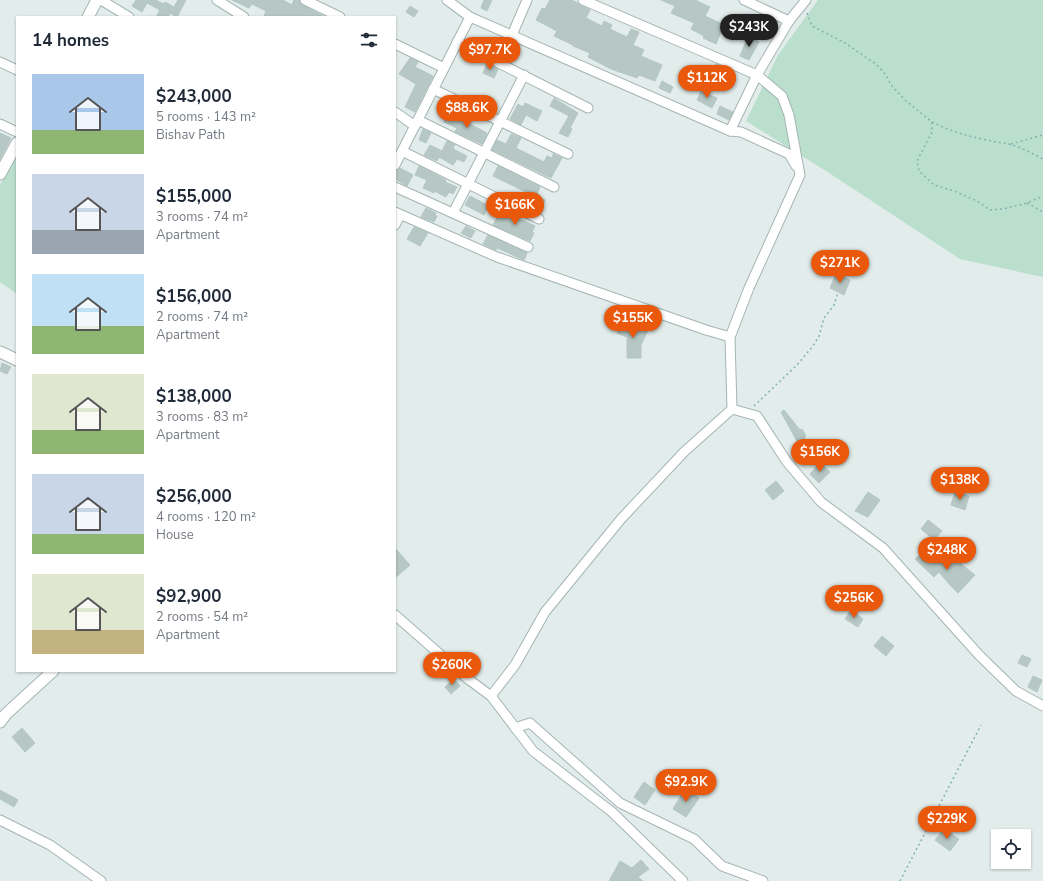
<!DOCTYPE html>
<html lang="en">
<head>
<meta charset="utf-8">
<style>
  :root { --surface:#fff; --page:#f6f6f7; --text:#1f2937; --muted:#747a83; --accent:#ea580c }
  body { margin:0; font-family:"Nunito Sans",sans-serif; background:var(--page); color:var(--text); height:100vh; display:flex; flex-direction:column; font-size:15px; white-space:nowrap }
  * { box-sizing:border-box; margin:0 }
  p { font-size:13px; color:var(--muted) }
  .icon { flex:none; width:22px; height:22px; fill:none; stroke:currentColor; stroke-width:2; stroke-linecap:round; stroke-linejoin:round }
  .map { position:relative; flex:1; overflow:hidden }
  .details { position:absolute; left:16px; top:16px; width:380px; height:656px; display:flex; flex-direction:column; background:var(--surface); border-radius:0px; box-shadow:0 1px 3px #0004 }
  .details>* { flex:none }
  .fabs { position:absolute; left:991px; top:829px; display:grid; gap:8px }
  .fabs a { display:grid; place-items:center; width:40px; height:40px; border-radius:0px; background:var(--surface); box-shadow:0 1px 3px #0004; font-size:20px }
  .price { position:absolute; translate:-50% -34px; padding:0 9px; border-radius:14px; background:var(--accent); color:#fff; font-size:13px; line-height:26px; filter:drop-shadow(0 1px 2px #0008) }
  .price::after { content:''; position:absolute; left:50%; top:24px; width:12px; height:9px; margin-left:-6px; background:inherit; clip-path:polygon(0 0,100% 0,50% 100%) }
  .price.on { background:#222; color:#fff }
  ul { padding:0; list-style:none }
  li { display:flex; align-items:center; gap:12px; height:100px; padding:0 16px }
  li span { display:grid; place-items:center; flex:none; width:112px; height:80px; border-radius:0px; color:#555 }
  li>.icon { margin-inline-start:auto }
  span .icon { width:48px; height:48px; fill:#fffc; stroke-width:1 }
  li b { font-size:17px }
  h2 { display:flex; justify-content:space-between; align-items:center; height:48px; padding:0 16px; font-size:17px }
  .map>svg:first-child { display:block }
  .green { fill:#badfcd }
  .building { fill:#b7c8c4; stroke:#b4c7c3 }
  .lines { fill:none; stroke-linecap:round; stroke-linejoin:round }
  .minor-casing { stroke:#a4b5b4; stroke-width:11 }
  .tertiary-casing { stroke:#a4b5b4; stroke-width:13 }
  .path { stroke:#81b2ae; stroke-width:1.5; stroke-dasharray:2 3; stroke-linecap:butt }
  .minor { stroke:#fff; stroke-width:9 }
  .tertiary { stroke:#fff; stroke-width:11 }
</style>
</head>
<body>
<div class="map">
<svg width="1043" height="881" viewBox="0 0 1043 881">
  <rect width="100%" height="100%" fill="#e2edeb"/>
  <!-- green -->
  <g class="green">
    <path d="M 818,0 L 1043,0 L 1043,277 L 960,259 L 826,171 L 746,121 L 778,55 Z"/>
    <path d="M 17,153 L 17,294 L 0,282 L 0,185 Z"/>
  </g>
  <!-- building -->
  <g class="building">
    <path d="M 136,0 L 156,0 L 164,4 L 165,2 L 174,7 L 178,0 L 186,0 L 177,17 L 170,13 L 168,17 L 156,17 L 160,10 L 147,3 L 142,12 L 132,6 Z"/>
    <path d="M 232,0 L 283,0 L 292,5 L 294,0 L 299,0 L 302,5 L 325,17 L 264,17 L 266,11 L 252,4 L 249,8 Z"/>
    <path d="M 484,0 L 492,0 L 487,11 L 481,8 Z"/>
    <path d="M 550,0 L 572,0 L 590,10 L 586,18 L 602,26 L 604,21 L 612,25 L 610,29 L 627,37 L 631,29 L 639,32 L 633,45 L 644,50 L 641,56 L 662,65 L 655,81 L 639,75 L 637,78 L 611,69 L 588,57 L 590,53 L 573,46 L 573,45 L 554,36 L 557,31 L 536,20 L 542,8 L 545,9 Z"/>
    <path d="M 661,0 L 695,0 L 710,7 L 705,16 L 724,25 L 716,44 L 703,38 L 704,36 L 691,29 L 694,23 L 671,13 L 675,6 Z"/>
    <path d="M 410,6 L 418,11 L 414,17 L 406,12 Z"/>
    <path d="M 748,37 L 759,42 L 749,60 L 740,56 Z"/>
    <path d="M 410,58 L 418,62 L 415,67 L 433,76 L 415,112 L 405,107 L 416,84 L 399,74 Z"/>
    <path d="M 487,64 L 498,69 L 494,78 L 483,73 Z"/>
    <path d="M 716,64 L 728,69 L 722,83 L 708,77 Z"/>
    <path d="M 662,81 L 673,87 L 670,93 L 659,88 Z"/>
    <path d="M 701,91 L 717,98 L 712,108 L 697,100 Z"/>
    <path d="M 554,98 L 578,113 L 570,128 L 572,129 L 568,137 L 559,133 L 569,116 L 550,106 Z"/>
    <path d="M 525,103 L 542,111 L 537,121 L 526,115 L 521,125 L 510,119 L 518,104 L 523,107 Z"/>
    <path d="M 720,106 L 733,112 L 729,120 L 717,114 Z"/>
    <path d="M 463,114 L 471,118 L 468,123 L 487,133 L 482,144 L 455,132 L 457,128 L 444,122 L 447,115 L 459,121 Z"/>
    <path d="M 423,129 L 431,133 L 426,143 L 419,140 Z"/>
    <path d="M 0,133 L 11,138 L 0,159 Z"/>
    <path d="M 511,134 L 521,138 L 516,148 L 544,162 L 547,156 L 552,158 L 553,154 L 562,158 L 551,178 L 492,150 L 497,140 L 506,144 Z"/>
    <path d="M 447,141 L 455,145 L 453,148 L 455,150 L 467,156 L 464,162 L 457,159 L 453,165 L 439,157 L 437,161 L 424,155 L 430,145 L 442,151 Z"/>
    <path d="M 419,166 L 446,180 L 445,182 L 457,187 L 453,194 L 449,192 L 446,197 L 434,191 L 434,193 L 423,188 L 427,180 L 415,175 Z"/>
    <path d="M 498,166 L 540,187 L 536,197 L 493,176 Z"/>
    <path d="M 400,168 L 413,175 L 407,186 L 395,179 L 395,171 Z"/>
    <path d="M 470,196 L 489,206 L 484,215 L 465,205 Z"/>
    <path d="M 536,196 L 545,200 L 539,212 L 530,208 Z"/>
    <path d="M 426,208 L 436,213 L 435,215 L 437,216 L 434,222 L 421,217 Z"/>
    <path d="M 500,212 L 512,218 L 513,216 L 535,226 L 532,232 L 534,233 L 530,241 L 493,225 Z"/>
    <path d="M 466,226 L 475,231 L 471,238 L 461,233 Z"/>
    <path d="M 414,227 L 428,233 L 420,246 L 407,239 Z"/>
    <path d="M 488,235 L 527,253 L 524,260 L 497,248 L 496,250 L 483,244 Z"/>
    <path d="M 836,274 L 850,280 L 844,295 L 830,288 Z"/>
    <path d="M 622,321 L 648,330 L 641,345 L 641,358 L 627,358 L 627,337 L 617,333 Z"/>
    <path d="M 2,363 L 11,367 L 7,374 L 0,371 Z"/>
    <path d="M 784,410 L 800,430 L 802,429 L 806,436 L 804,437 L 814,455 L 802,462 L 794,448 L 799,445 L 781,412 Z"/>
    <path d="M 820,463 L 830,472 L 819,483 L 810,474 Z"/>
    <path d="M 776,481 L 784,491 L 773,500 L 765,490 Z"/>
    <path d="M 868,492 L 880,500 L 868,517 L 855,511 Z"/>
    <path d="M 955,492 L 969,496 L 965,510 L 951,505 Z"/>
    <path d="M 928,520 L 942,531 L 934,540 L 921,529 Z"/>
    <path d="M 395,548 L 410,565 L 395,578 Z"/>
    <path d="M 930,552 L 948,569 L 952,558 L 962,561 L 961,564 L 975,575 L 958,593 L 950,585 L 939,572 L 934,577 L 915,559 L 922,554 L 925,557 Z"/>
    <path d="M 851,610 L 863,619 L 858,627 L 845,619 Z"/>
    <path d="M 882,636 L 894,646 L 886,656 L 874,646 Z"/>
    <path d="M 1022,655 L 1031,659 L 1027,667 L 1018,663 Z"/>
    <path d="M 1033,676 L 1042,680 L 1037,692 L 1028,687 Z"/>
    <path d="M 454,679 L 460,686 L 451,694 L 445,687 Z"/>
    <path d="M 22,728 L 35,743 L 25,752 L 12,737 Z"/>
    <path d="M 644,782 L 655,790 L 645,805 L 634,797 Z"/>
    <path d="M 685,789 L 699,798 L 686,817 L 673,809 Z"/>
    <path d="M 0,790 L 18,800 L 14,807 L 0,799 Z"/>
    <path d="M 944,829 L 959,839 L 950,851 L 935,840 Z"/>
    <path d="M 641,860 L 649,869 L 638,877 L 643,881 L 609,881 L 620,861 L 632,868 Z"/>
  </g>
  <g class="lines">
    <defs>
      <g id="minor">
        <path d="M 101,0 L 129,17"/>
        <path d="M 217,0 L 244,17"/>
        <path d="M 305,0 L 340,17"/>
        <path d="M 447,0 L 470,17 L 730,131 L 741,132 L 789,154 L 796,166"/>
        <path d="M 744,0 L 789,21"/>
        <path d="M 512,35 L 527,0"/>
        <path d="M 457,42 L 588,108"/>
        <path d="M 395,44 L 444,68"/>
        <path d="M 0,62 L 17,70"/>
        <path d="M 433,89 L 568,154"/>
        <path d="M 395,112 L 415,126"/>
        <path d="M 418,120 L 554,187"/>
        <path d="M 0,124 L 17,132"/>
        <path d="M 730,131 L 757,75 L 789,21 L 806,0"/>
        <path d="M 402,151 L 539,219"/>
        <path d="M 395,165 L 470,17"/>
        <path d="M 395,187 L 528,247"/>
        <path d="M 395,212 L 497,257 L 706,330 L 730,337"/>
        <path d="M 453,213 L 524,75"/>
        <path d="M 395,225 L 400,215"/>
        <path d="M 732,409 L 757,416 L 787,462 L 821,502 L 883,548 L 979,655 L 1016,691 L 1043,706"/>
        <path d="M 395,615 L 468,679 L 491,696 L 515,665 L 545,612 L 621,519 L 684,452 L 732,409 L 730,337 L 749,288 L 800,175 L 789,115 L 782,96 L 757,75 L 583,0"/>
        <path d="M 491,696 L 533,751 L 612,812 L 683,881"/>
        <path d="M 515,728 L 530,723 L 620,803 L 694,839 L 722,866 L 763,881"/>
        <path d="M 0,820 L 50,845 L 101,881"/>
      </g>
      <g id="tertiary">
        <path d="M 88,17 L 97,0"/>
        <path d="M 0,174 L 17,143"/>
        <path d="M 0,352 L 17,360"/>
        <path d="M 0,722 L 6,714 L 53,671"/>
      </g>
    </defs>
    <!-- minor casing -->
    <use href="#minor" class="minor-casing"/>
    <!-- tertiary casing -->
    <use href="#tertiary" class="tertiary-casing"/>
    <!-- path -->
    <g class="path">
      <path d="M 807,13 L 812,26 L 845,43 L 877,65 L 886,75 L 891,85 L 905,100 L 932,122 L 932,132 L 917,161 L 919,171 L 934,185 L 954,191 L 977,201 L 990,210 L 1003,209 L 1027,203 L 1043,196"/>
      <path d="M 932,122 C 952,132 974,138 997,142 C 1002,143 1007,143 1012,145 C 1023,148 1033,154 1043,159"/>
      <path d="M 1011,144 L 1043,135"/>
      <path d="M 1027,203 L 1043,212"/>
      <path d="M 754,406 L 796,366 L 813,346 L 819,336 L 824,318 L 834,305 L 838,292"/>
      <path d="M 900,881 L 981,725"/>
    </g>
    <!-- minor -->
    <use href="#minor" class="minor"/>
    <!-- tertiary -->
    <use href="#tertiary" class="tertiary"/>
  </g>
</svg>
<div class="fabs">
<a><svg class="icon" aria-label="locate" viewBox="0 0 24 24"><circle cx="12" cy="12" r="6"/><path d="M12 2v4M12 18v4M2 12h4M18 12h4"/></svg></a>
</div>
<b class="price on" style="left:749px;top:48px">$243K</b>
<b class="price" style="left:490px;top:71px">$97.7K</b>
<b class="price" style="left:707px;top:99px">$112K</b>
<b class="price" style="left:467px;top:129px">$88.6K</b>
<b class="price" style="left:515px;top:226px">$166K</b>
<b class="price" style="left:840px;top:284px">$271K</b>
<b class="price" style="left:633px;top:339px">$155K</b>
<b class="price" style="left:820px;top:473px">$156K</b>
<b class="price" style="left:960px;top:501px">$138K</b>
<b class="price" style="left:947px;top:571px">$248K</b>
<b class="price" style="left:854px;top:619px">$256K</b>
<b class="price" style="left:452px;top:686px">$260K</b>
<b class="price" style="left:686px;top:803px">$92.9K</b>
<b class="price" style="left:947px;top:840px">$229K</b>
<section class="details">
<h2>14 homes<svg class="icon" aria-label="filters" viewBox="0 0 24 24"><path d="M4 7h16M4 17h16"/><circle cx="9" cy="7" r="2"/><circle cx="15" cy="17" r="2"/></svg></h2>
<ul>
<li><span style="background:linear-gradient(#a9c7e8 70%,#8fb573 0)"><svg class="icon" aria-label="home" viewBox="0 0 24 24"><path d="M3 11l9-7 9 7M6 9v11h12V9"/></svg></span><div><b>$243,000</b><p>5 rooms · 143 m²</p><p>Bishav Path</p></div></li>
<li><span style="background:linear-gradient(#c9d6e8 70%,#9aa5b1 0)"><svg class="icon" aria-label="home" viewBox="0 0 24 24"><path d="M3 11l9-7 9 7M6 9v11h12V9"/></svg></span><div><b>$155,000</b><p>3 rooms · 74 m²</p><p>Apartment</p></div></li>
<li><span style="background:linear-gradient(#bfe0f5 65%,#8fb573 0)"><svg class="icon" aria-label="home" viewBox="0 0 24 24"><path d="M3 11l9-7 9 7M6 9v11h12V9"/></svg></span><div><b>$156,000</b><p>2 rooms · 74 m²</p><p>Apartment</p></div></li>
<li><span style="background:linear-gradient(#dfe7d0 70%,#8fb573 0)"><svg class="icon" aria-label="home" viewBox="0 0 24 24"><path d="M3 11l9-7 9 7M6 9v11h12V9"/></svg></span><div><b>$138,000</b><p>3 rooms · 83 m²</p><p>Apartment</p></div></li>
<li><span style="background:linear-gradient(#c9d6e8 75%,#8fb573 0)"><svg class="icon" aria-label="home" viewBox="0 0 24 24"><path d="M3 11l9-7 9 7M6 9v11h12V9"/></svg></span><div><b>$256,000</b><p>4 rooms · 120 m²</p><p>House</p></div></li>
<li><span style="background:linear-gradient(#dfe7d0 70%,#c2b280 0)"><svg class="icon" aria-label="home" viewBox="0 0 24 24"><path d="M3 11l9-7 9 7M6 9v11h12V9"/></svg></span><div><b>$92,900</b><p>2 rooms · 54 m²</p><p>Apartment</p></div></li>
</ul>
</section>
</div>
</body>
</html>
